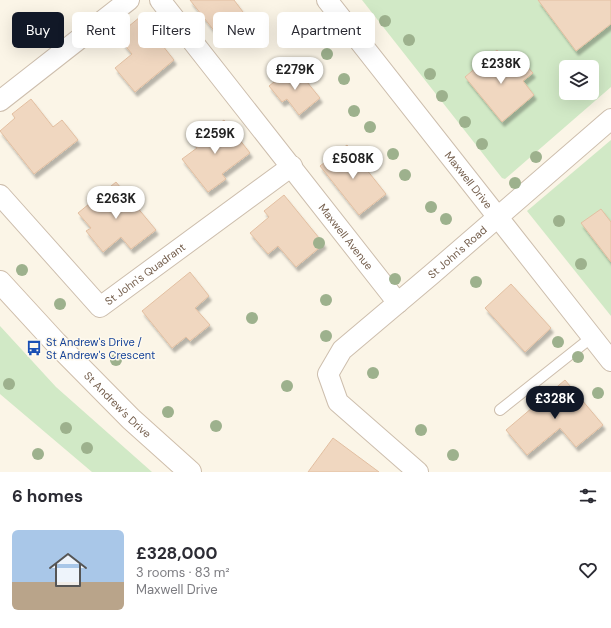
<!DOCTYPE html>
<html lang="en">
<head>
<meta charset="utf-8">
<style>
  :root { --surface:#fff; --page:#f2f2f3; --text:#2b2b33; --muted:#7c7c81; --line:#e1e1e2; --accent:#111827 }
  body { margin:0; font-family:"DM Sans",sans-serif; background:var(--page); color:var(--text); height:100vh; display:flex; flex-direction:column; font-size:15px; white-space:nowrap }
  * { box-sizing:border-box; margin:0 }
  p { font-size:13px; color:var(--muted) }
  .icon { flex:none; width:22px; height:22px; fill:none; stroke:currentColor; stroke-width:2; stroke-linecap:round; stroke-linejoin:round }
  .map { position:relative; height:472px; overflow:hidden }
  .panel { display:flex; flex-direction:column; background:var(--surface); flex:1 }
  .panel>* { flex:none }
  .top-card { position:absolute; left:12px; top:12px; width:400px; height:36px; display:flex; gap:8px }
  .fabs { position:absolute; left:559px; top:60px; display:grid; gap:8px }
  .fabs a { display:grid; place-items:center; width:40px; height:40px; border-radius:6px; background:var(--surface); box-shadow:0 4px 16px #0002; font-size:20px }
  .price { position:absolute; translate:-50% -34px; padding:0 9px; border-radius:14px; background:#fff; color:#222; font-size:13px; line-height:26px; filter:drop-shadow(0 1px 2px #0008) }
  .price::after { content:''; position:absolute; left:50%; top:24px; width:12px; height:9px; margin-left:-6px; background:inherit; clip-path:polygon(0 0,100% 0,50% 100%) }
  .price.selected { background:var(--accent); color:#fff }
  ul { padding:0; list-style:none }
  li { display:flex; align-items:center; gap:12px; height:100px; padding:0 12px }
  li+li { border-top:1px solid var(--line) }
  li span { display:grid; place-items:center; flex:none; width:112px; height:80px; border-radius:6px; color:#555 }
  li>.icon { margin-inline-start:auto }
  span .icon { width:48px; height:48px; fill:#fffc; stroke-width:1 }
  li b { font-size:17px }
  h2 { display:flex; justify-content:space-between; align-items:center; height:48px; padding:0 12px; font-size:17px }
  .tag { padding:0 14px; border-radius:6px; background:var(--surface); box-shadow:0 4px 16px #0002; font-size:14px; line-height:36px }
  .tag.selected { background:var(--accent); color:#fff }
  .map>svg:first-child { display:block }
  .green { fill:#d1e9c6; fill-rule:evenodd }
  .building { fill:#f0d7c0; stroke:#e2bfa1; filter:url(#shadow) }
  .lines { fill:none; stroke-linecap:round; stroke-linejoin:round }
  .lane-casing { stroke:#cdbead; stroke-width:12 }
  .street-casing { stroke:#cdbead; stroke-width:22 }
  .secondary-casing { stroke:#cfbeab; stroke-width:24 }
  .lane { stroke:#fff; stroke-width:10 }
  .street { stroke:#fff; stroke-width:20 }
  .secondary { stroke:#fff; stroke-width:22 }
  .tree { fill:#9db18d }
  .labels { text-anchor:middle; dominant-baseline:central; stroke-width:3; stroke-linejoin:round; paint-order:stroke }
  .street-label { font-size:11px; fill:#745e4c; stroke:#fef9ed }
  .transit-label { font-size:11px; fill:#164399; stroke:#fef9ed; text-anchor:start }
</style>
</head>
<body>
<div class="map">
<svg width="611" height="472" viewBox="0 0 611 472">
  <defs>
    <filter id="shadow"><feDropShadow dx="2.5" dy="4.5" stdDeviation="1" flood-color="#0004"/></filter>
  </defs>
  <rect width="100%" height="100%" fill="#fbf5e7"/>
  <!-- green -->
  <g class="green">
    <path d="M 362,0 L 611,0 L 611,87 L 505,179 L 502,178 ZM 497,50 L 512,69 L 522,61 L 533,73 L 523,81 L 534,95 L 502,122 L 465,77 ZM 566,67 L 592,67 L 592,93 L 566,93 Z"/>
    <path d="M 611,140 L 611,316 L 527,211 Z"/>
    <path d="M 0,326 L 56,387 L 152,472 L 92,472 L 0,394 Z"/>
  </g>
  <!-- building -->
  <g class="building">
    <path d="M 190,0 L 234,0 L 246,16 L 219,37 Z"/>
    <path d="M 538,0 L 611,0 L 611,24 L 576,51 Z"/>
    <path d="M 140,17 L 174,60 L 135,92 L 115,68 L 132,54 L 117,36 Z"/>
    <path d="M 497,50 L 512,69 L 522,61 L 533,73 L 523,81 L 534,95 L 502,122 L 465,77 Z"/>
    <path d="M 294,66 L 320,98 L 299,115 L 287,99 L 282,102 L 269,86 Z"/>
    <path d="M 31,99 L 53,127 L 62,120 L 78,140 L 34,174 L 0,131 L 15,118 L 12,114 Z"/>
    <path d="M 224,120 L 250,153 L 222,174 L 226,179 L 208,192 L 182,159 L 197,148 L 193,143 Z"/>
    <path d="M 347,145 L 386,194 L 359,215 L 320,166 Z"/>
    <path d="M 116,182 L 156,230 L 131,249 L 121,237 L 103,252 L 86,231 L 91,228 L 78,213 Z"/>
    <path d="M 284,195 L 324,244 L 296,267 L 278,246 L 268,254 L 250,233 L 269,217 L 264,211 Z"/>
    <path d="M 601,209 L 611,222 L 611,262 L 581,223 Z"/>
    <path d="M 190,272 L 209,296 L 195,308 L 210,325 L 190,341 L 186,337 L 172,348 L 142,311 Z"/>
    <path d="M 511,284 L 551,328 L 525,352 L 485,308 Z"/>
    <path d="M 565,380 L 603,425 L 576,447 L 560,428 L 527,455 L 506,430 Z"/>
    <path d="M 333,438 L 379,472 L 308,472 Z"/>
  </g>
  <g class="lines">
    <defs>
      <path id="lane" d="M 500,410 L 592,337"/>
      <g id="street">
        <path id="s1" d="M 160,0 L 398,303"/>
        <path id="s2" d="M 327,0 L 611,361"/>
        <path d="M 0,101 L 129,0"/>
        <path id="s3" d="M 0,195 L 100,307 L 292,166"/>
        <path id="s4" d="M 418,472 L 338,402 L 328,374 L 342,350 L 432,274 L 611,119"/>
      </g>
      <g id="secondary">
        <path id="s5" d="M 0,282 L 56,343 L 131,419 L 190,472"/>
      </g>
    </defs>
    <!-- lane casing -->
    <use href="#lane" class="lane-casing"/>
    <!-- street casing -->
    <use href="#street" class="street-casing"/>
    <!-- secondary casing -->
    <use href="#secondary" class="secondary-casing"/>
    <!-- lane -->
    <use href="#lane" class="lane"/>
    <!-- street -->
    <use href="#street" class="street"/>
    <!-- secondary -->
    <use href="#secondary" class="secondary"/>
  </g>
  <!-- trees -->
  <g class="tree">
    <circle cx="385" cy="21" r="6"/>
    <circle cx="290" cy="25" r="6"/>
    <circle cx="409" cy="40" r="6"/>
    <circle cx="327" cy="54" r="6"/>
    <circle cx="430" cy="74" r="6"/>
    <circle cx="344" cy="79" r="6"/>
    <circle cx="442" cy="96" r="6"/>
    <circle cx="354" cy="111" r="6"/>
    <circle cx="465" cy="122" r="6"/>
    <circle cx="370" cy="127" r="6"/>
    <circle cx="482" cy="144" r="6"/>
    <circle cx="393" cy="154" r="6"/>
    <circle cx="536" cy="157" r="6"/>
    <circle cx="405" cy="175" r="6"/>
    <circle cx="515" cy="183" r="6"/>
    <circle cx="431" cy="207" r="6"/>
    <circle cx="446" cy="219" r="6"/>
    <circle cx="559" cy="221" r="6"/>
    <circle cx="319" cy="243" r="6"/>
    <circle cx="581" cy="264" r="6"/>
    <circle cx="22" cy="270" r="6"/>
    <circle cx="395" cy="279" r="6"/>
    <circle cx="476" cy="282" r="6"/>
    <circle cx="326" cy="300" r="6"/>
    <circle cx="60" cy="304" r="6"/>
    <circle cx="252" cy="318" r="6"/>
    <circle cx="326" cy="336" r="6"/>
    <circle cx="558" cy="342" r="6"/>
    <circle cx="578" cy="357" r="6"/>
    <circle cx="116" cy="360" r="6"/>
    <circle cx="373" cy="373" r="6"/>
    <circle cx="9" cy="384" r="6"/>
    <circle cx="287" cy="386" r="6"/>
    <circle cx="598" cy="393" r="6"/>
    <circle cx="168" cy="412" r="6"/>
    <circle cx="216" cy="426" r="6"/>
    <circle cx="66" cy="428" r="6"/>
    <circle cx="421" cy="430" r="6"/>
    <circle cx="87" cy="448" r="6"/>
    <circle cx="38" cy="454" r="6"/>
    <circle cx="453" cy="455" r="6"/>
  </g>
  <!-- icons -->
  <defs>
    <symbol id="bus-bare" viewBox="-9 -9 18 18"><path d="M-5-6H5V4H4V6H2V4H-2V6H-4V4H-5ZM-3.5-4V0h7V-4ZM-3.5 1.2v1.5H-2V1.2ZM2 1.2v1.5H3.5V1.2Z" fill="#1a4fb4" stroke="#fef9ed" stroke-width="2.5" paint-order="stroke"/></symbol>
  </defs>
  <g fill-rule="evenodd">
    <use href="#bus-bare" x="23" y="337" width="22" height="22"/>
  </g>
  <g class="labels">
    <!-- street labels -->
    <g class="street-label">
      <text stroke="none"><textPath href="#s2" startOffset="229">Maxwell Drive</textPath></text>
      <text stroke="none"><textPath href="#s1" startOffset="301">Maxwell Avenue</textPath></text>
      <text stroke="none"><textPath href="#s4" startOffset="315">St John's Road</textPath></text>
      <text stroke="none"><textPath href="#s3" startOffset="206">St John's Quadrant</textPath></text>
      <text stroke="none"><textPath href="#s5" startOffset="170">St Andrew's Drive</textPath></text>
    </g>
    <!-- transit labels -->
    <g class="transit-label">
      <text x="46" y="342">St Andrew's Drive /<tspan x="46" dy="13">St Andrew's Crescent</tspan></text>
    </g>
  </g>
</svg>
<div class="fabs">
<a><svg class="icon" aria-label="layers" viewBox="0 0 24 24"><path d="M12 4l9 5-9 5-9-5zM3 14l9 5 9-5"/></svg></a>
</div>
<b class="price" style="left:501px;top:85px">£238K</b>
<b class="price" style="left:295px;top:91px">£279K</b>
<b class="price" style="left:215px;top:155px">£259K</b>
<b class="price" style="left:353px;top:180px">£508K</b>
<b class="price" style="left:116px;top:220px">£263K</b>
<b class="price selected" style="left:555px;top:420px">£328K</b>
<div class="top-card">
<a class="tag selected">Buy</a>
<a class="tag">Rent</a>
<a class="tag">Filters</a>
<a class="tag">New</a>
<a class="tag">Apartment</a>
</div>
</div>
<section class="panel">
<h2>6 homes<svg class="icon" aria-label="filters" viewBox="0 0 24 24"><path d="M4 7h16M4 17h16"/><circle cx="9" cy="7" r="2"/><circle cx="15" cy="17" r="2"/></svg></h2>
<ul>
<li><span style="background:linear-gradient(#a9c7e8 65%,#b9a48a 0)"><svg class="icon" aria-label="home" viewBox="0 0 24 24"><path d="M3 11l9-7 9 7M6 9v11h12V9"/></svg></span><div><b>£328,000</b><p>3 rooms · 83 m²</p><p>Maxwell Drive</p></div><svg class="icon" aria-label="heart" viewBox="0 0 24 24"><path d="M12 20l-8-8c-3-5 5-10 8-4 3-6 11-1 8 4z"/></svg></li>
</ul>
</section>
</body>
</html>
